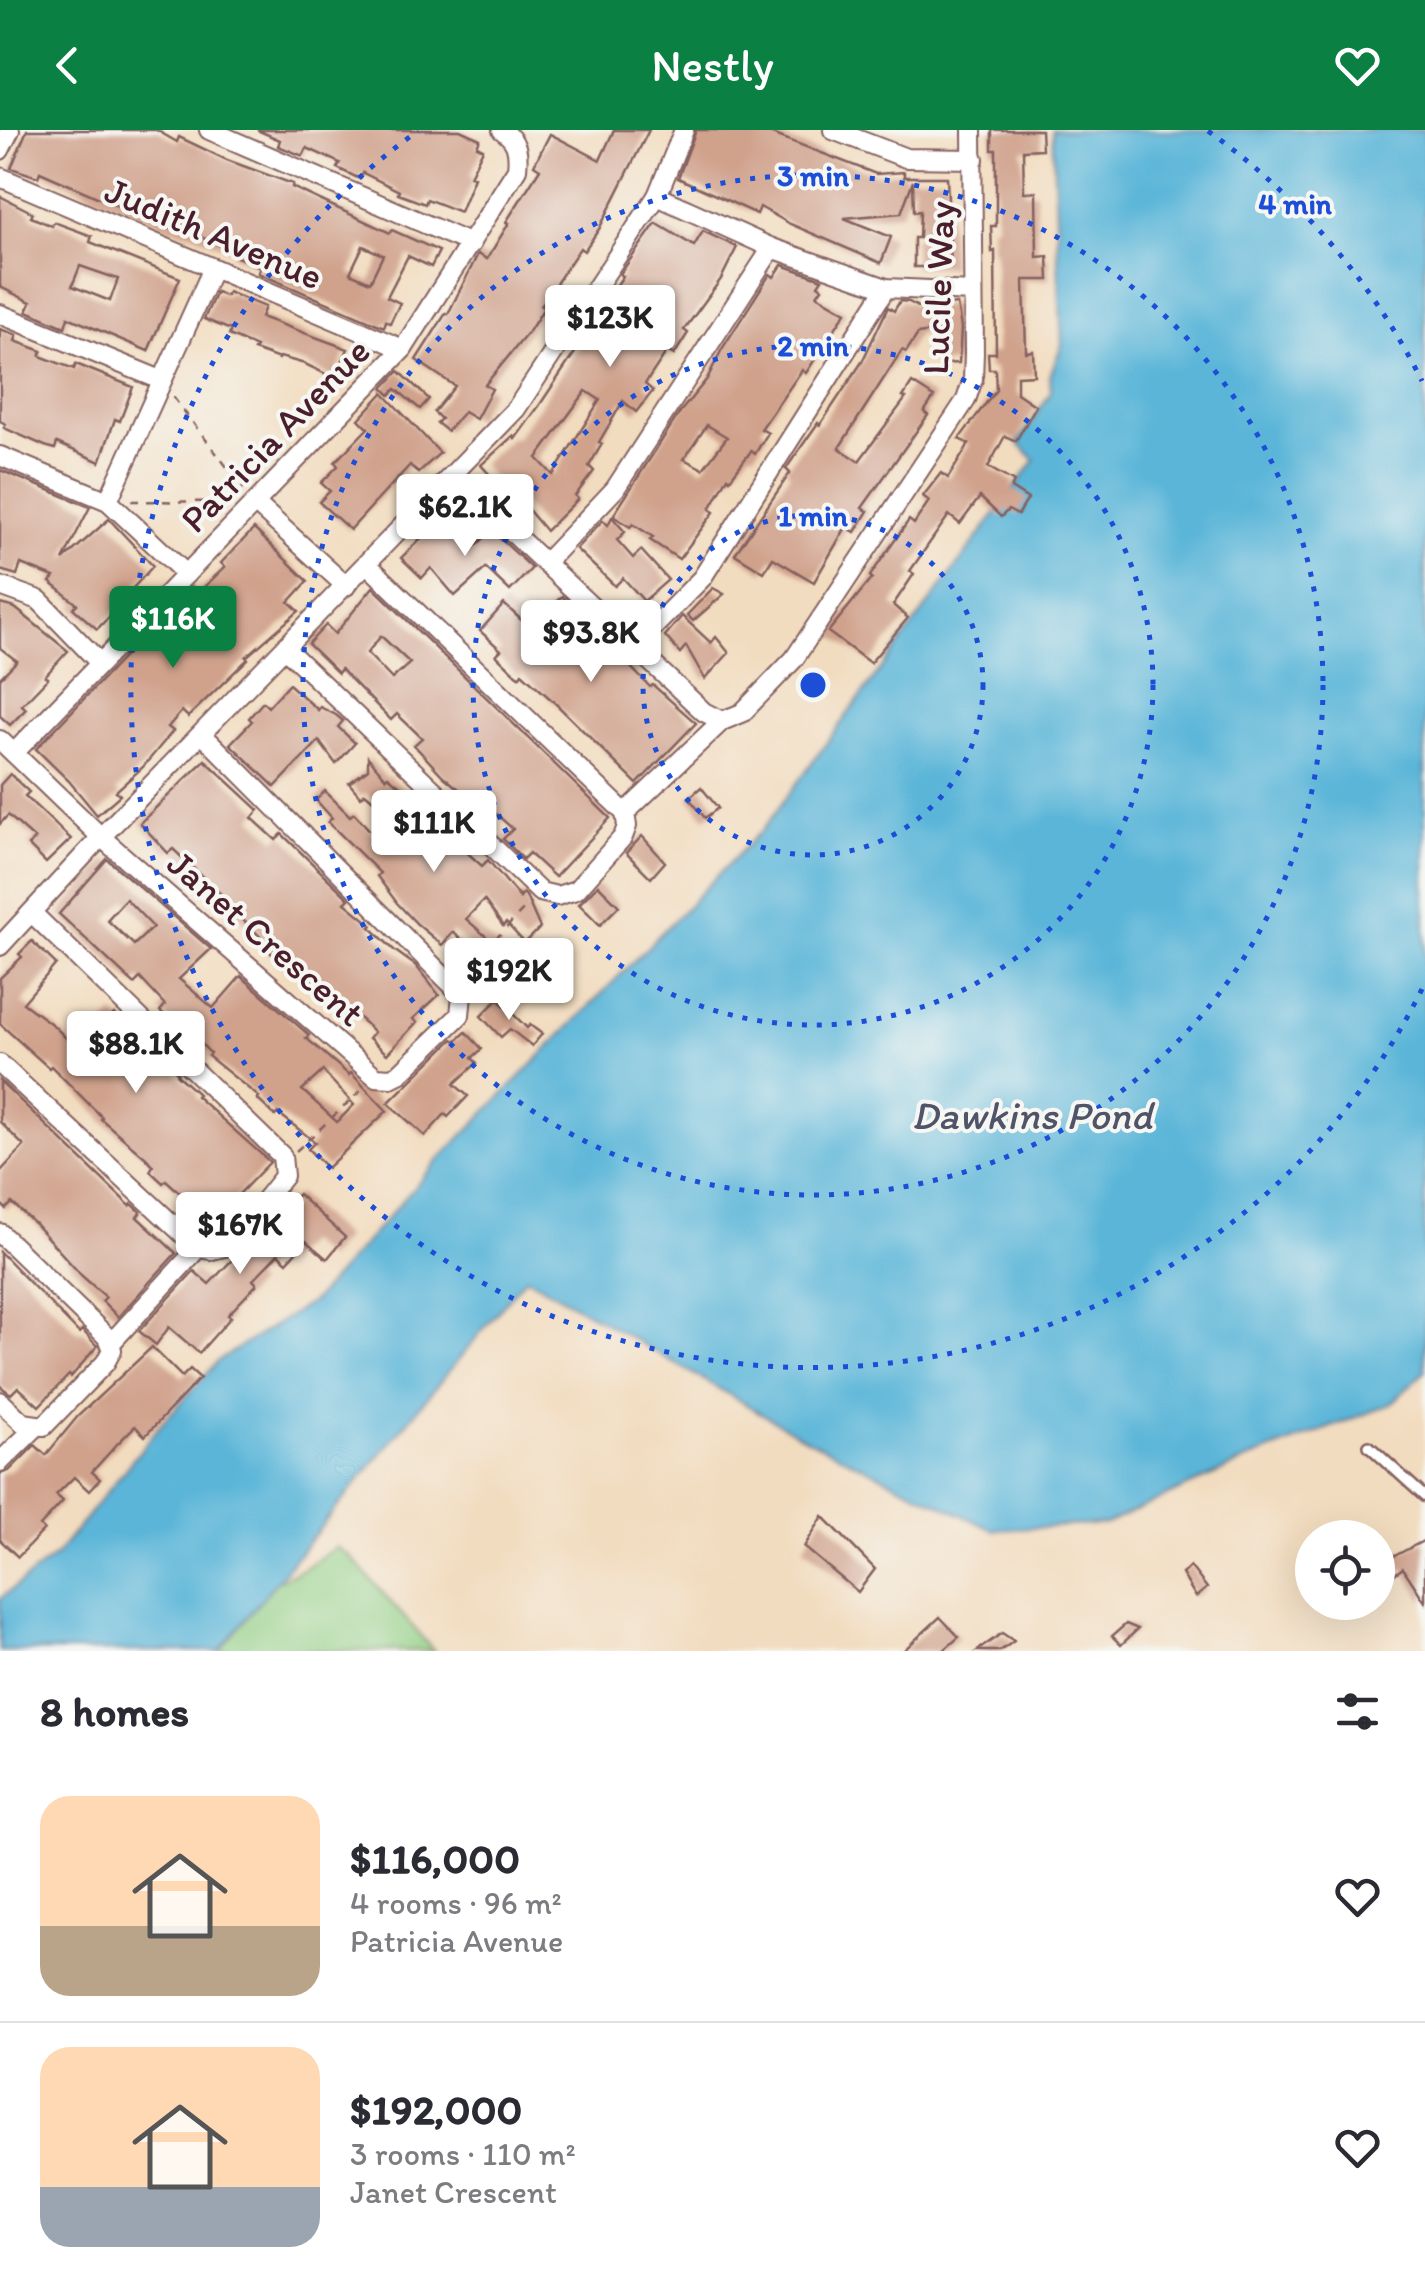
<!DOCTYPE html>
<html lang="en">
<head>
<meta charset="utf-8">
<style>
  :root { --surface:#fff; --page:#f7f7f7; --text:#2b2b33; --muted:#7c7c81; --line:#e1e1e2; --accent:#0b8043 }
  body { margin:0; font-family:Itim,sans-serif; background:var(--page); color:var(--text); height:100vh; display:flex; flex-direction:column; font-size:38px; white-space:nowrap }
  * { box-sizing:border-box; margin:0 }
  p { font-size:32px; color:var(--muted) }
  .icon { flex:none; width:55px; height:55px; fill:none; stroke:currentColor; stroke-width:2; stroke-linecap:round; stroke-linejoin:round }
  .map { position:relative; height:1521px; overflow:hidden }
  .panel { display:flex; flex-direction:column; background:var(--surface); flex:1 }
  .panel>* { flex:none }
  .controls { position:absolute; left:1295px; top:1390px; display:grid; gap:20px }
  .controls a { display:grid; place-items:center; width:100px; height:100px; border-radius:50%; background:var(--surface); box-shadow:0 10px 40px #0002; font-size:50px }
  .price { position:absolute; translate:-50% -85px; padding:0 22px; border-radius:10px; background:#fff; color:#222; font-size:32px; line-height:65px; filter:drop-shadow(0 2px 5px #0008) }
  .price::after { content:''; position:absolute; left:50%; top:60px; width:30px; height:22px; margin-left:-15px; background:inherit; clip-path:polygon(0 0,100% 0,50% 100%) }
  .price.active { background:var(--accent); color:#fff }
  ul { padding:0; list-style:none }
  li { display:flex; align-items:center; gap:30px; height:250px; padding:0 40px }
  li+li { border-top:2px solid var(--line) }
  li span { display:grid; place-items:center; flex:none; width:280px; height:200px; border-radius:30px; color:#555 }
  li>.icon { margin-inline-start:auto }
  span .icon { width:120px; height:120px; fill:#fffc; stroke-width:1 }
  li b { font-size:42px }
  h2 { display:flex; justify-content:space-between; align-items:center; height:120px; padding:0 40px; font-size:42px }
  header { display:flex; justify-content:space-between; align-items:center; height:130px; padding:0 40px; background:var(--accent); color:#fff; font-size:45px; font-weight:600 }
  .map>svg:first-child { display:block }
  .green { fill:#92ce83; stroke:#6e7657; stroke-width:2.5 }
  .water { fill:#5ab5d8; stroke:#526a82; stroke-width:2.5 }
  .building { fill:#d0a28c; fill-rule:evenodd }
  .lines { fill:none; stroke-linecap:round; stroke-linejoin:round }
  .lane-casing { stroke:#85615f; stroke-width:14 }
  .street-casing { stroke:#85615f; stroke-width:22 }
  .path { stroke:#85615f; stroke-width:2.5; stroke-dasharray:8 8; stroke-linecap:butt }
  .lane { stroke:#fff; stroke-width:9 }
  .street { stroke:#fff; stroke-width:18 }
  .ring { fill:none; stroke:#1d4ed8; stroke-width:5; stroke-dasharray:5 10 }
  .labels { text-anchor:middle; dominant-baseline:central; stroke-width:8; stroke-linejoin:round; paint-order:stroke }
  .street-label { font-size:38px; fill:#4a1f2b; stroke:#f6f6f2 }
  .water-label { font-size:40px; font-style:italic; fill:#505468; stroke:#f6f6f2 }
  .centre { fill:#1d4ed8; stroke:#f6f6f2; stroke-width:5 }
  .ring-label { font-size:30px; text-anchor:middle; font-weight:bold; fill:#1d4ed8; stroke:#f6f6f2; stroke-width:8; stroke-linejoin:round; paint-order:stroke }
</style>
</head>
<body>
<header><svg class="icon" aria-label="back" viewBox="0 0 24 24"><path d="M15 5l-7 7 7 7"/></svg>Nestly<svg class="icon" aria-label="heart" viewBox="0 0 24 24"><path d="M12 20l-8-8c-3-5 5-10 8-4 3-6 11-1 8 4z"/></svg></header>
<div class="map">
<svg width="1425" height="1521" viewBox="0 0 1425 1521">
  <rect width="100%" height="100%" fill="#f6f6f2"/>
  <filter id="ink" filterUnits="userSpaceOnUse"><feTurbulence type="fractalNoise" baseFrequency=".01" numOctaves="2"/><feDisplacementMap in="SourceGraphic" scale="20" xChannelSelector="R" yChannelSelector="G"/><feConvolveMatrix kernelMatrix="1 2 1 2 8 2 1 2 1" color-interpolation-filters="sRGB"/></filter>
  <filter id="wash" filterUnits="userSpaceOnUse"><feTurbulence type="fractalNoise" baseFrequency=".0048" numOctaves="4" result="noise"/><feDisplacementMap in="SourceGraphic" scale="40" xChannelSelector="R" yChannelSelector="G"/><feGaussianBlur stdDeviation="2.25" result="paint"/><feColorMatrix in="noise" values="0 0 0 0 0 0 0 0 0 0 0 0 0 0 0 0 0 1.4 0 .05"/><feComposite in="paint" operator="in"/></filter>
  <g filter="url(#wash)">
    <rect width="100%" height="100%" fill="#f2dcbf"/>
    <!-- green -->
    <path class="green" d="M 336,1417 L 351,1427 L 434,1521 L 219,1521 L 265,1456 L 305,1438 Z"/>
    <!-- water -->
    <path class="water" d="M 1052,0 L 1425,0 L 1425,1241 L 1391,1274 L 1256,1326 L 1106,1394 L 993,1400 L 804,1308 L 526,1147 L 219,1521 L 0,1521 L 0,1469 L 56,1425 L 159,1297 L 218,1231 L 313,1171 L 437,1032 L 764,698 L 1035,330 L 1018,313 L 1051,262 L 1050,246 L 1062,214 Z"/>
    <g id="blocks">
      <!-- building -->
      <g class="building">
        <path d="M 27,0 L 156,0 L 177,12 L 179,7 L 227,30 L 293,54 L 292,57 L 390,103 L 392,100 L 439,121 L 431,137 L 408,126 L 387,167 L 400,173 L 390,193 L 386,191 L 384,197 L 258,143 L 261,137 L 232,125 L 233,121 L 196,105 L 168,98 L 40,42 L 38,47 L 11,38 ZM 363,116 L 383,125 L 370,152 L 350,143 Z"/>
        <path d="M 257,0 L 460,0 L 480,9 L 477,16 L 483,19 L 470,46 L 474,47 L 460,82 L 427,69 L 425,74 L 398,64 L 399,61 L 363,43 L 360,49 L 337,38 L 340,33 L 307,18 L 303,26 L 278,16 L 280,10 Z"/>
        <path d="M 614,0 L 649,0 L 599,99 L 584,121 L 580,118 L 541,176 L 544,178 L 530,200 L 485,255 L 492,259 L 476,289 L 464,282 L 447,301 L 437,293 L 441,289 L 434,282 L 455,256 L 416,230 L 446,183 L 448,184 L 478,124 L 487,129 L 509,93 L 506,92 L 540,39 L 534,35 L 550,4 L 600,30 Z"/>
        <path d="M 696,0 L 762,0 L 876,44 L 904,42 L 904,47 L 947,47 L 951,137 L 914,137 L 914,108 L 919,108 L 920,81 L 914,82 L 913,51 L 901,83 L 844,88 L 891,107 L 881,133 L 790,94 L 760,77 L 757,84 L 678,48 Z"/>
        <path d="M 992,0 L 1041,0 L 1042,19 L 1023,20 L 1024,62 L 1036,62 L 1037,127 L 1048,126 L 1049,150 L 1024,150 L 1026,222 L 1033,221 L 1034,245 L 1017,246 L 1017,263 L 1036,276 L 1016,311 L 1005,306 L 988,337 L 1014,352 L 1011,358 L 1028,369 L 1018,385 L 1008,380 L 1001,387 L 980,367 L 960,394 L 949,385 L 910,441 L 914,444 L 893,475 L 908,488 L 870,533 L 828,502 L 872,448 L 870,446 L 909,390 L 914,394 L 929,371 L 923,366 L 941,343 L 948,348 L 969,314 L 959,309 L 996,260 L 995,239 L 989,239 L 988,223 L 996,223 L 995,121 L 992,122 L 991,96 L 996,96 L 996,20 L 992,20 Z"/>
        <path d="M 0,66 L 33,83 L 31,87 L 52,96 L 54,92 L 92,106 L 90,112 L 180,148 L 148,221 L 68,187 L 65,197 L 27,181 L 31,172 L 0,157 ZM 80,136 L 118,149 L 110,171 L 72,156 Z"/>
        <path d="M 656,93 L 694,116 L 703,101 L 737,117 L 721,149 L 684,200 L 688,203 L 674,225 L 667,221 L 645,254 L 653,261 L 636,282 L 623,271 L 599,312 L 602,314 L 589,336 L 594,341 L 575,366 L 578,369 L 546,401 L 505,352 L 501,357 L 481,335 L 513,306 L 515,309 L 539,276 L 592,197 L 589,195 L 623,146 L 620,144 ZM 586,261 L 600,270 L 553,345 L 537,328 Z"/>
        <path d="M 782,135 L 822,149 L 818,155 L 822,158 L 817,165 L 846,182 L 806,243 L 802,240 L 761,299 L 768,303 L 755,324 L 751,321 L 730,349 L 728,347 L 710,379 L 714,382 L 679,429 L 650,410 L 653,407 L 633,394 L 630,397 L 613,386 L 680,282 L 707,249 L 722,219 L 770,144 L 774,147 ZM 707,295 L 727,307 L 703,339 L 684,329 Z"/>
        <path d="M 216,162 L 226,166 L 228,162 L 265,177 L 261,187 L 348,219 L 334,248 L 305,234 L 280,227 L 279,229 L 254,220 L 256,217 L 229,205 L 231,200 L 204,189 Z"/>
        <path d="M 900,171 L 909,172 L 920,178 L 957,174 L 961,198 L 959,233 L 940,234 L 938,201 L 918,204 L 906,222 L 902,220 L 839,318 L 859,331 L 906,268 L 903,267 L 912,253 L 934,267 L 924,282 L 928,285 L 862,378 L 868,381 L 855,402 L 846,397 L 814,452 L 773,428 L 764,442 L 735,424 L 790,343 L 786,339 L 790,333 L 818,293 L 820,295 L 862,232 L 888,177 L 894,181 Z"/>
        <path d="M 0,199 L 17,205 L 15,211 L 42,221 L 40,226 L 74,239 L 76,234 L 133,257 L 120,291 L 115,289 L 100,332 L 57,313 L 55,319 L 45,316 L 4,298 L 6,294 L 0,291 Z"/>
        <path d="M 399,241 L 429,269 L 420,279 L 396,259 L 390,265 L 383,258 Z"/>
        <path d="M 383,263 L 440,323 L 418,343 L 410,335 L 350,400 L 319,372 L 330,361 L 321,353 L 338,336 L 335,332 L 368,298 L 359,289 Z"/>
        <path d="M 0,340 L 90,377 L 63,430 L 109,389 L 153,436 L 133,458 L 136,461 L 97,499 L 73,478 L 77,474 L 50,452 L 54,447 L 21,434 L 17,445 L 0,440 Z"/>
        <path d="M 612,387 L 625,402 L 617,410 L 633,428 L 641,420 L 668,450 L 644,471 L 623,448 L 615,456 L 576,419 L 603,390 L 608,395 Z"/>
        <path d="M 438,391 L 442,395 L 446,391 L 473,418 L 492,401 L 532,438 L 510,461 L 486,438 L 455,466 L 431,438 L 422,448 L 401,428 Z"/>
        <path d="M 254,399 L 308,451 L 289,472 L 299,481 L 246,527 L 248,529 L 188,587 L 182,581 L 168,597 L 173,601 L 143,637 L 116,661 L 120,665 L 97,685 L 69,651 L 36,619 L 144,506 L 147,509 L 172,484 L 168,481 L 192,457 L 198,463 L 225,437 L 221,433 Z"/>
        <path d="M 373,457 L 610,688 L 555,747 L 529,723 L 523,729 L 503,709 L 513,699 L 485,674 L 482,678 L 443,646 L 414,615 L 422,608 L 397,584 L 391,590 L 341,539 L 338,543 L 308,514 L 326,495 L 335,504 ZM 381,506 L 410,533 L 392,549 L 367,523 Z"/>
        <path d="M 713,458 L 724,464 L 693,491 L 687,485 Z"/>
        <path d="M 562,466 L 650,557 L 653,555 L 696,593 L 637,654 L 555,573 L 522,543 L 519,547 L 496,525 L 501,520 L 480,501 L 504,474 L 530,498 Z"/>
        <path d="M 0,474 L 15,478 L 68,521 L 45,546 L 48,548 L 22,575 L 26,579 L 10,595 L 0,586 L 0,548 L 17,531 L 0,518 Z"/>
        <path d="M 682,486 L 711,513 L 716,507 L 729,523 L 705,549 L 686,516 L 680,523 L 665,506 Z"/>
        <path d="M 289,554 L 318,580 L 320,577 L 336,585 L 343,591 L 338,597 L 355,613 L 336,634 L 319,611 L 275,657 L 230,614 L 252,591 L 249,588 L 263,572 L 268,577 Z"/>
        <path d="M 368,627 L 386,648 L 388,646 L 410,664 L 398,668 L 428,694 L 431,690 L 482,736 L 488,730 L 520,768 L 523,763 L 526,766 L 540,798 L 525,813 L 506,793 L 503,796 L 484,770 L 466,789 L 526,841 L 508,861 L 479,834 L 484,828 L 453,802 L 442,815 L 417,794 L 397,773 L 377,746 L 380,743 L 328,692 L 332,688 L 316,670 L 325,661 L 350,686 L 354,683 L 375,706 L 392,686 L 365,663 L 361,667 L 349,653 L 368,639 Z"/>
        <path d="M 205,630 L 259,680 L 252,688 L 276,710 L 282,704 L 349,769 L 345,773 L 372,795 L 370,797 L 394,820 L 416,836 L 439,865 L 413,889 L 417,892 L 387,924 L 369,908 L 374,902 L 366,894 L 315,850 L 310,854 L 292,834 L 287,839 L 264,816 L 267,813 L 224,772 L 226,769 L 173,719 L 168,723 L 140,693 Z"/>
        <path d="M 10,644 L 29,662 L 25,666 L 71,709 L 46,733 L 28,715 L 35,709 L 8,685 L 0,694 L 0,655 Z"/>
        <path d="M 701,657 L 718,678 L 705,688 L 689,668 Z"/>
        <path d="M 642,706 L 665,732 L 651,748 L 626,723 Z"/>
        <path d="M 107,729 L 211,819 L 179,849 L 213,878 L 241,846 L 309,905 L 306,908 L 349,945 L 351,943 L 387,981 L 327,1038 L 308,1019 L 315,1012 L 278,983 L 275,986 L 257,969 L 259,967 L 208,926 L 210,923 L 185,897 L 182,900 L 160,881 L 165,875 L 140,848 L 134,854 L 59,784 ZM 126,769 L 153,797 L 134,815 L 107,790 ZM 323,941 L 354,975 L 337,992 L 302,960 Z"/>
        <path d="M 598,755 L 619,776 L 600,795 L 579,774 Z"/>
        <path d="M 32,811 L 56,834 L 23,873 L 54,896 L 78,920 L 114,884 L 178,943 L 177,945 L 198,964 L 196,966 L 270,1032 L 212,1092 L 166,1050 L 163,1053 L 150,1041 L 153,1036 L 146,1028 L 101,989 L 102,987 L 51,936 L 49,938 L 0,894 L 0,848 L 22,827 L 19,824 Z"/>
        <path d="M 498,869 L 527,898 L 530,895 L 542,904 L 532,916 L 510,899 L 501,907 L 481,886 Z"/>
        <path d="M 466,902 L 482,919 L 472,928 L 477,933 L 454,954 L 468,966 L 448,987 L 445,984 L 425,1006 L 388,973 L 453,909 L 456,911 Z"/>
        <path d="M 0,951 L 130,1076 L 132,1074 L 141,1082 L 137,1087 L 176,1123 L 118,1187 L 102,1171 L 106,1167 L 82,1146 L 35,1094 L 12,1073 L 6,1079 L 0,1073 L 0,1042 L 24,1016 L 0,992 Z"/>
        <path d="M 298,1064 L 345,1107 L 327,1129 L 306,1111 L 287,1132 L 278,1124 L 253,1150 L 257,1154 L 228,1185 L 231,1187 L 199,1223 L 169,1197 L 156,1215 L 139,1201 L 194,1141 L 209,1154 L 274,1086 L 279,1091 L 294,1076 L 290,1072 Z"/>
        <path d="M 0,1122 L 79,1203 L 82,1200 L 97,1216 L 71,1247 L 69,1245 L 39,1276 L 18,1257 L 11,1264 L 0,1256 Z"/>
        <path d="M 152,1217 L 182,1247 L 190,1239 L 200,1248 L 145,1306 L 135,1296 L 118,1313 L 92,1342 L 100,1349 L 89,1361 L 74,1347 L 56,1365 L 63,1371 L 40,1396 L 44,1400 L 18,1427 L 0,1410 L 0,1344 L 9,1341 L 35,1315 L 46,1325 L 78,1286 Z"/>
        <path d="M 823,1386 L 875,1439 L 858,1462 L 804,1417 Z"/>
        <path d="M 1425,1410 L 1425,1472 L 1403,1438 L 1378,1456 L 1378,1422 L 1385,1431 Z"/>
        <path d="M 1190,1436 L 1207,1458 L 1196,1467 L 1182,1444 Z"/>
        <path d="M 940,1487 L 959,1507 L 943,1521 L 903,1521 Z"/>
        <path d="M 1126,1494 L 1138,1499 L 1121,1515 L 1112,1506 Z"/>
        <path d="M 1002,1503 L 1014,1511 L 1000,1521 L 977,1521 Z"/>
      </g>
    </g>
  </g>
  <g filter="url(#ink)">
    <use href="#blocks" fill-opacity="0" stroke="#85615f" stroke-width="2.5"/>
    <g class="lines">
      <defs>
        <path id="lane" d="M 1369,1316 L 1425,1367"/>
        <g id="street">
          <path d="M 209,0 L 471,114"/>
          <path d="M 833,0 L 906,28 L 974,29"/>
          <path d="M 0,20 L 10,0"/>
          <path d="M 0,47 L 403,219"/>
          <path d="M 657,66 L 772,118 L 886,158 L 973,162"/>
          <path d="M 0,184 L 161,250"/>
          <path d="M 0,326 L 108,371 L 186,444"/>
          <path d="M 452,346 L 704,582 L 722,591"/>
          <path d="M 108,371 L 213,138"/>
          <path d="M 255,373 L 346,456"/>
          <path d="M 546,432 L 615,359 L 772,118"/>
          <path d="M 0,456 L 39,470 L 100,533"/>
          <path d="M 636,515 L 702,448 L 886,158"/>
          <path d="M 286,519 L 540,762 L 557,766 L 576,760 L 623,707 L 627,696 L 625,683 L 367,434"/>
          <path d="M 0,610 L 101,707 L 376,947 L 391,948 L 399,944 L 460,885 L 462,865 L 203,605"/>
          <path d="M 14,623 L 403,219 L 517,39 C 519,21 517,11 502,0"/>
          <path d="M 625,683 L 722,591 L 742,583 L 794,529 L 966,270 L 973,249 L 974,223 L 972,0"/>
          <path d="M 0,816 L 101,707 L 516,279 L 657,66 L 684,0"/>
          <path d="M 0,934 L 198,1118 L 212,1120 L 228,1116 L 284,1046 L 282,1026 L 32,783"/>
          <path d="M 0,1103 L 107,1207 L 112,1220 L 105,1233 L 44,1296 L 23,1293 L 0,1271"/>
          <path d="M 111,1213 L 198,1118"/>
          <path d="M 0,1332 L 36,1297"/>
        </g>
      </defs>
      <!-- lane casing -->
      <use href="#lane" class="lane-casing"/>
      <!-- street casing -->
      <use href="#street" class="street-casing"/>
      <!-- path -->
      <g class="path">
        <path d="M 173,267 L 244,359"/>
        <path d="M 131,371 L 233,372"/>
        <path d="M 462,844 L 529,774"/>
        <path d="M 296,1021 L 364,958"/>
      </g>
      <!-- lane -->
      <use href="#lane" class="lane"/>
      <!-- street -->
      <use href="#street" class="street"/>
    </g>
  </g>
  <!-- distance rings -->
  <g class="ring">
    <circle cx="813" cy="555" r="170"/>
    <circle cx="813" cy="555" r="340"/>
    <circle cx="813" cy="555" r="510"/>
    <path d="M1422 859A681 681 0 1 1 418 1M1208 1A681 681 0 0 1 1422 251"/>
  </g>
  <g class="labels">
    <!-- street labels -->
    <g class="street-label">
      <text transform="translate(214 103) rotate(23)">Judith Avenue</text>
      <text transform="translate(938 158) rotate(-88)">Lucile Way</text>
      <text transform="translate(275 305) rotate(-46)">Patricia Avenue</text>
      <text transform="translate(266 808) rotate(41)">Janet Crescent</text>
    </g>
    <!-- water labels -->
    <g class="water-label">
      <text x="1032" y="985">Dawkins Pond</text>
    </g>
  </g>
  <circle cx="813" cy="555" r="15" class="centre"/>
  <g class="ring-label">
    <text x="813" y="56">3 min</text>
    <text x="1295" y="84">4 min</text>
    <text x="813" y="226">2 min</text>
    <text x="813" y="396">1 min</text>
  </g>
</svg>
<div class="controls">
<a><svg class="icon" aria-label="locate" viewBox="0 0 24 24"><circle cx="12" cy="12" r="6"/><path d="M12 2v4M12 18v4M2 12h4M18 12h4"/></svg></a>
</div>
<b class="price" style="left:610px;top:240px">$123K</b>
<b class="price" style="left:465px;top:429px">$62.1K</b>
<b class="price active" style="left:173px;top:541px">$116K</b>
<b class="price" style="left:591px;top:555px">$93.8K</b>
<b class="price" style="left:434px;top:745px">$111K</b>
<b class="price" style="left:509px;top:893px">$192K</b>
<b class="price" style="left:136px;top:966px">$88.1K</b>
<b class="price" style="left:240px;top:1147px">$167K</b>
</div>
<section class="panel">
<h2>8 homes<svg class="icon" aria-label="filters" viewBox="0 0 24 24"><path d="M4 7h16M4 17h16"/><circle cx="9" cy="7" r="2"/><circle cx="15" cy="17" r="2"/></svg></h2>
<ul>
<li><span style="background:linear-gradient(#ffd9b3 65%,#b9a48a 0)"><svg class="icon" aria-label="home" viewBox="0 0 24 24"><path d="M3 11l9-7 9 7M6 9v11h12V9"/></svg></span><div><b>$116,000</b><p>4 rooms · 96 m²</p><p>Patricia Avenue</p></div><svg class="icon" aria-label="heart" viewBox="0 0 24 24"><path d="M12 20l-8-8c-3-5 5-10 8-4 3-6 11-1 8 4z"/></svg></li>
<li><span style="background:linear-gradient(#ffd9b3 70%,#9aa5b1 0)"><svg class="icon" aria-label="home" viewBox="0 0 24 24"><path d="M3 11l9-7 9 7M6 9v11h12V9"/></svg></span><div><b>$192,000</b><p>3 rooms · 110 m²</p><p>Janet Crescent</p></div><svg class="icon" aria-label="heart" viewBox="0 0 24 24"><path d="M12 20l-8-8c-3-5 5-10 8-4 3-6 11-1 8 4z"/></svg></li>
</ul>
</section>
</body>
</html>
